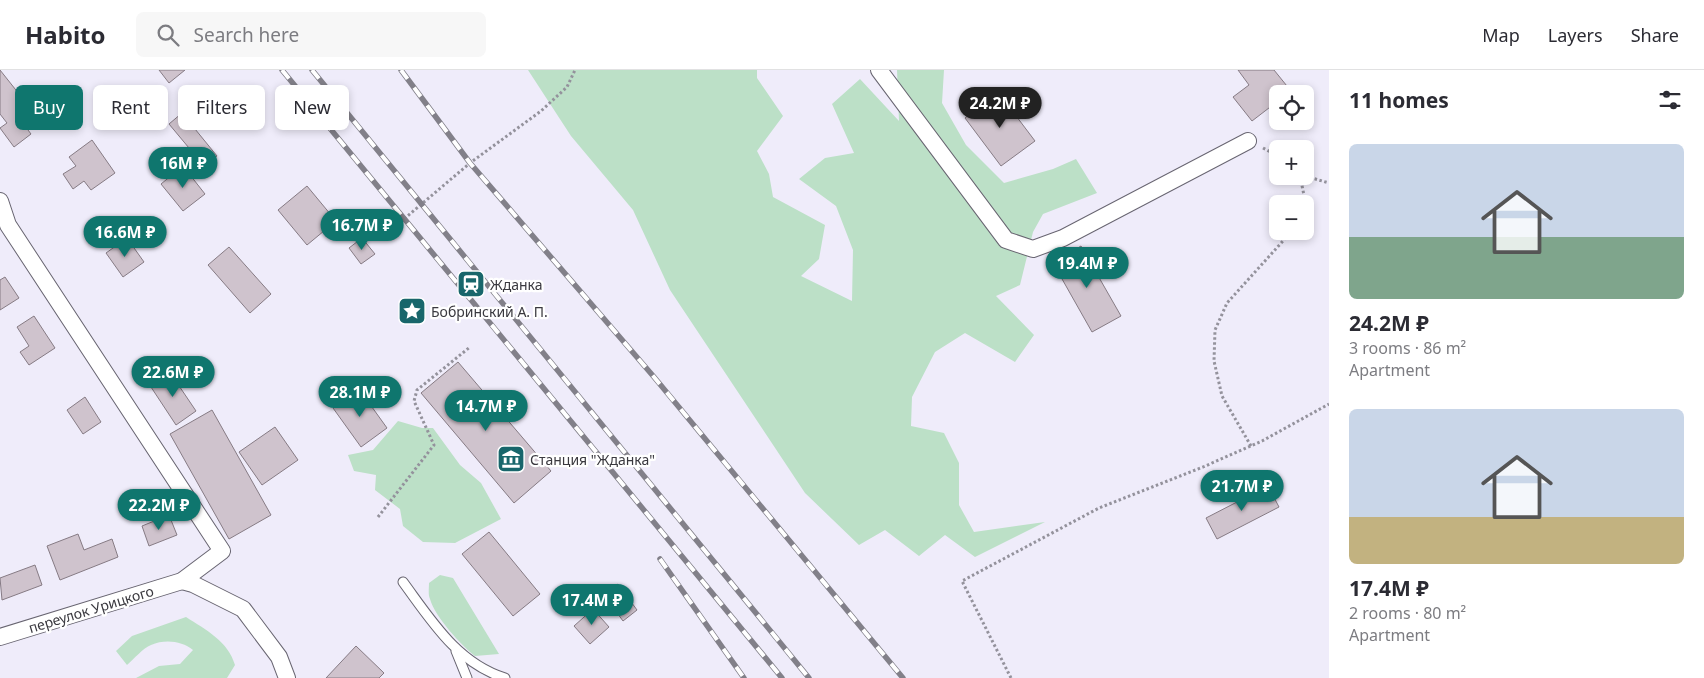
<!DOCTYPE html>
<html lang="en">
<head>
<meta charset="utf-8">
<style>
  :root { --surface:#fff; --page:#f7f7f7; --text:#2b2b33; --muted:#7c7c81; --line:#e1e1e2; --accent:#0f766e }
  body { margin:0; font-family:"Noto Sans",sans-serif; background:var(--page); color:var(--text); height:100vh; display:flex; flex-direction:column; font-size:19px; white-space:nowrap }
  * { box-sizing:border-box; margin:0 }
  p { font-size:16px; color:var(--muted) }
  .icon { flex:none; width:28px; height:28px; fill:none; stroke:currentColor; stroke-width:2; stroke-linecap:round; stroke-linejoin:round }
  .map { position:relative; flex:1; overflow:hidden }
  .drawer { display:flex; flex-direction:column; background:var(--surface); width:375px }
  .drawer>* { flex:none }
  .guide { position:absolute; left:15px; top:15px; width:475px; height:45px; display:flex; gap:10px }
  .controls { position:absolute; left:1269px; top:15px; display:grid; gap:10px }
  .controls a { display:grid; place-items:center; width:45px; height:45px; border-radius:8px; background:var(--surface); box-shadow:0 2px 8px #0003; font-size:25px }
  .price { position:absolute; translate:-50% -42px; padding:0 11px; border-radius:18px; background:var(--accent); color:#fff; font-size:16px; line-height:32px; filter:drop-shadow(0 1px 2px #0008) }
  .price::after { content:''; position:absolute; left:50%; top:30px; width:15px; height:11px; margin-left:-8px; background:inherit; clip-path:polygon(0 0,100% 0,50% 100%) }
  .price.selected { background:#222; color:#fff }
  ul { padding:0; list-style:none }
  li { display:grid; align-content:center; gap:10px; height:265px; padding:0 20px }
  li span { display:grid; place-items:center; height:155px; border-radius:8px; color:#555 }
  li>.icon { margin-inline-start:auto }
  span .icon { width:90px; height:90px; fill:#fffc; stroke-width:1 }
  li b { font-size:21px }
  h2 { display:flex; justify-content:space-between; align-items:center; height:60px; padding:0 20px; font-size:21px }
  .pill { padding:0 18px; border-radius:8px; background:var(--surface); box-shadow:0 2px 8px #0003; font-size:18px; line-height:45px }
  .pill.selected { background:var(--accent); color:#fff }
  header { display:flex; align-items:center; gap:30px; box-sizing:border-box; height:70px; padding:0 25px; background:var(--surface); border-bottom:1px solid var(--line) }
  header strong { font-size:24px }
  nav { display:flex; gap:28px; margin-inline-start:auto; font-size:18px }
  .search { width:350px; height:45px; background:var(--page); display:flex; align-items:center; gap:12px; box-sizing:border-box; padding:0 18px; border-radius:8px; color:var(--muted); font-size:19px }
  main { display:flex; flex:1; min-height:0 }
  .map>svg:first-child { display:block }
  .green { fill:#bce0c7 }
  .building { fill:#cfc3cd; stroke:#867b84 }
  .lines { fill:none; stroke-linecap:round; stroke-linejoin:round }
  .service-casing { stroke:#686571; stroke-width:11 }
  .minor-casing { stroke:#686571; stroke-width:18 }
  .path { stroke:#94929c; stroke-width:3; stroke-dasharray:2.5 2.5; stroke-linecap:butt }
  .service { stroke:#fff; stroke-width:9 }
  .minor { stroke:#fff; stroke-width:16 }
  .rail-casing { stroke:#828089; stroke-width:5.5 }
  .rail { stroke:#fff; stroke-width:4; stroke-dasharray:11; stroke-linecap:butt }
  .labels { text-anchor:middle; dominant-baseline:central; stroke-width:4.5; stroke-linejoin:round; paint-order:stroke }
  .poi-label { font-size:14px; fill:#3a393f; stroke:#fff; text-anchor:start }
  .street-label { font-size:14px; fill:#3a393f; stroke:#fff }
</style>
</head>
<body>
<header>
<strong>Habito</strong>
<div class="search"><svg class="icon" aria-label="search" viewBox="0 0 24 24"><circle cx="10" cy="10" r="6"/><path d="M15 15l6 6"/></svg>Search here</div>
<nav><a>Map</a><a>Layers</a><a>Share</a></nav>
</header>
<main>
<div class="map">
<svg width="1329" height="608" viewBox="0 0 1329 608">
  <rect width="100%" height="100%" fill="#efecfa"/>
  <!-- green -->
  <g class="green">
    <path d="M 528,0 L 757,0 L 757,8 L 783,46 L 757,81 L 769,104 L 773,127 L 825,155 L 819,189 L 801,206 L 852,231 L 853,180 L 836,136 L 799,109 L 825,88 L 854,83 L 832,34 L 860,9 L 899,51 L 897,0 L 944,0 L 942,33 L 966,75 L 1004,113 L 1053,99 L 1076,89 L 1097,123 L 1043,144 L 1033,162 L 1020,215 L 996,226 L 1034,265 L 1015,292 L 965,263 L 935,282 L 912,327 L 911,356 L 944,363 L 959,393 L 959,435 L 974,462 L 1045,452 L 975,487 L 945,465 L 919,486 L 885,460 L 859,475 L 805,423 L 670,220 L 633,140 L 571,66 Z"/>
    <path d="M 398,351 L 422,358 L 433,358 L 460,395 L 481,413 L 501,449 L 455,473 L 423,472 L 403,456 L 400,439 L 375,420 L 376,405 L 354,401 L 348,385 L 373,380 Z"/>
    <path d="M 440,505 L 453,508 L 499,584 L 475,586 C 461,575 435,547 430,529 C 428,525 429,518 429,513 Z"/>
    <path d="M 186,547 C 206,560 228,571 235,595 L 227,608 L 136,608 L 159,596 L 180,594 L 193,580 C 182,571 165,569 151,575 C 143,578 134,589 127,595 L 116,581 L 132,566 Z"/>
  </g>
  <!-- building -->
  <g class="building">
    <path d="M 0,0 L 31,39 L 19,48 L 31,64 L 14,77 L 0,58 L 7,53 L 0,44 Z"/>
    <path d="M 159,0 L 185,0 L 169,13 Z"/>
    <path d="M 1238,0 L 1274,0 L 1291,21 L 1287,24 L 1278,24 L 1278,31 L 1252,51 L 1233,27 L 1249,15 Z"/>
    <path d="M 226,18 L 242,39 L 225,53 L 209,31 Z"/>
    <path d="M 998,22 L 1035,71 L 1001,96 L 965,48 Z"/>
    <path d="M 182,43 L 217,86 L 204,96 L 169,54 Z"/>
    <path d="M 92,70 L 115,103 L 91,120 L 84,111 L 73,119 L 63,104 L 76,96 L 69,87 Z"/>
    <path d="M 183,96 L 205,124 L 183,141 L 161,114 Z"/>
    <path d="M 307,116 L 336,151 L 307,175 L 278,140 Z"/>
    <path d="M 127,168 L 144,192 L 123,207 L 106,183 Z"/>
    <path d="M 362,168 L 375,184 L 361,194 L 349,178 Z"/>
    <path d="M 1081,176 L 1121,246 L 1092,262 L 1053,193 Z"/>
    <path d="M 229,177 L 271,224 L 250,243 L 208,195 Z"/>
    <path d="M 5,207 L 19,228 L 0,240 L 0,210 Z"/>
    <path d="M 34,246 L 55,278 L 29,295 L 20,282 L 29,276 L 17,257 Z"/>
    <path d="M 458,292 L 551,401 L 514,433 L 421,323 Z"/>
    <path d="M 169,301 L 196,341 L 176,355 L 149,314 Z"/>
    <path d="M 359,319 L 387,358 L 361,377 L 333,338 Z"/>
    <path d="M 85,327 L 101,352 L 83,364 L 67,340 Z"/>
    <path d="M 212,340 L 271,445 L 229,469 L 170,364 Z"/>
    <path d="M 275,357 L 298,390 L 262,415 L 239,382 Z"/>
    <path d="M 1268,416 L 1279,437 L 1217,469 L 1206,448 Z"/>
    <path d="M 169,445 L 177,465 L 149,476 L 142,456 Z"/>
    <path d="M 489,462 L 540,524 L 513,546 L 462,484 Z"/>
    <path d="M 78,464 L 84,480 L 112,469 L 118,487 L 60,510 L 47,476 Z"/>
    <path d="M 35,495 L 42,515 L 2,530 L 0,508 Z"/>
    <path d="M 618,514 L 637,540 L 623,551 L 604,525 Z"/>
    <path d="M 593,539 L 609,557 L 590,574 L 574,556 Z"/>
    <path d="M 356,576 L 384,603 L 379,608 L 326,608 Z"/>
  </g>
  <g class="lines">
    <defs>
      <g id="service">
        <path d="M 403,512 C 431,550 457,593 505,608"/>
        <path d="M 456,581 L 467,608"/>
      </g>
      <g id="minor">
        <path d="M 879,0 L 1006,170 L 1033,179 L 1063,168 L 1248,71"/>
        <path d="M 0,131 L 8,155 L 222,481 L 182,511 L 0,567"/>
        <path d="M 182,511 L 193,514 L 243,539 L 279,587 L 287,608"/>
      </g>
    </defs>
    <!-- service casing -->
    <use href="#service" class="service-casing"/>
    <!-- minor casing -->
    <use href="#minor" class="minor-casing"/>
    <!-- path -->
    <g class="path">
      <path d="M 1263,78 L 1278,86"/>
      <path d="M 1300,106 L 1305,130 L 1304,134"/>
      <path d="M 1305,106 L 1329,113"/>
      <path d="M 379,165 L 404,149 L 470,93 L 541,41 L 567,17 L 575,0"/>
      <path d="M 1251,376 L 1222,326 L 1214,291 L 1215,260 L 1227,233 L 1292,161"/>
      <path d="M 378,447 L 434,375 L 414,331 L 417,320 L 470,277"/>
      <path d="M 1011,608 L 962,511 L 1099,438 L 1203,397 L 1262,371 L 1329,334"/>
    </g>
    <!-- service -->
    <use href="#service" class="service"/>
    <!-- minor -->
    <use href="#minor" class="minor"/>
    <defs>
      <g id="rail">
        <path d="M 282,0 L 782,608"/>
        <path d="M 312,0 L 809,608"/>
        <path d="M 401,0 L 470,93 L 654,307 L 903,608"/>
        <path d="M 660,489 L 744,608"/>
      </g>
    </defs>
    <!-- rail casing -->
    <use href="#rail" class="rail-casing"/>
    <!-- rail -->
    <use href="#rail" class="rail"/>
  </g>
  <!-- icons -->
  <defs>
    <symbol id="station-square" viewBox="-11 -11 22 22"><rect x="-9" y="-9" width="18" height="18" rx="4" fill="#18666b" stroke="#fff"/><path d="M-3-6H3Q5-6 5-4V2Q5 4 3 4L4.5 6H3L1.5 4h-3L-3 6H-4.5L-3 4Q-5 4-5 2V-4Q-5-6-3-6ZM-3.5-4v3h7v-3ZM-3.5 1v1.5H-2V1ZM2 1v1.5H3.5V1Z" fill="#fff"/></symbol>
    <symbol id="sight-square" viewBox="-11 -11 22 22"><rect x="-9" y="-9" width="18" height="18" rx="4" fill="#18666b" stroke="#fff"/><path d="M0-6L1.8-2.2L6-1.7L2.9 1.2L3.7 5.4L0 3.3L-3.7 5.4L-2.9 1.2L-6-1.7L-1.8-2.2Z" fill="#fff"/></symbol>
    <symbol id="museum-square" viewBox="-11 -11 22 22"><rect x="-9" y="-9" width="18" height="18" rx="4" fill="#18666b" stroke="#fff"/><path d="M0-6L6-3V-2H-6V-3ZM-5-1h2V3h-2ZM-1-1h2V3h-2ZM3-1h2V3H3ZM-6 4H6V6H-6Z" fill="#fff"/></symbol>
  </defs>
  <g fill-rule="evenodd">
    <use href="#station-square" x="455" y="198" width="32" height="32"/>
    <use href="#sight-square" x="396" y="225" width="32" height="32"/>
    <use href="#museum-square" x="495" y="373" width="32" height="32"/>
  </g>
  <g class="labels">
    <!-- poi labels -->
    <g class="poi-label">
      <text x="490" y="214">Жданка</text>
      <text x="431" y="241">Бобринский А. П.</text>
      <text x="530" y="389">Станция "Жданка"</text>
    </g>
    <!-- street labels -->
    <g class="street-label">
      <text transform="translate(91 539) rotate(-17)">переулок Урицкого</text>
    </g>
  </g>
</svg>
<div class="controls">
<a><svg class="icon" aria-label="locate" viewBox="0 0 24 24"><circle cx="12" cy="12" r="6"/><path d="M12 2v4M12 18v4M2 12h4M18 12h4"/></svg></a>
<a>+</a>
<a>−</a>
</div>
<b class="price selected" style="left:1000px;top:59px">24.2M ₽</b>
<b class="price" style="left:183px;top:119px">16M ₽</b>
<b class="price" style="left:362px;top:181px">16.7M ₽</b>
<b class="price" style="left:125px;top:188px">16.6M ₽</b>
<b class="price" style="left:1087px;top:219px">19.4M ₽</b>
<b class="price" style="left:173px;top:328px">22.6M ₽</b>
<b class="price" style="left:360px;top:348px">28.1M ₽</b>
<b class="price" style="left:486px;top:362px">14.7M ₽</b>
<b class="price" style="left:1242px;top:442px">21.7M ₽</b>
<b class="price" style="left:159px;top:461px">22.2M ₽</b>
<b class="price" style="left:592px;top:556px">17.4M ₽</b>
<div class="guide">
<a class="pill selected">Buy</a>
<a class="pill">Rent</a>
<a class="pill">Filters</a>
<a class="pill">New</a>
</div>
</div>
<section class="drawer">
<h2>11 homes<svg class="icon" aria-label="filters" viewBox="0 0 24 24"><path d="M4 7h16M4 17h16"/><circle cx="9" cy="7" r="2"/><circle cx="15" cy="17" r="2"/></svg></h2>
<ul>
<li><span style="background:linear-gradient(#c9d6e8 60%,#7fa58c 0)"><svg class="icon" aria-label="home" viewBox="0 0 24 24"><path d="M3 11l9-7 9 7M6 9v11h12V9"/></svg></span><div><b>24.2M ₽</b><p>3 rooms · 86 m²</p><p>Apartment</p></div></li>
<li><span style="background:linear-gradient(#c9d6e8 70%,#c2b280 0)"><svg class="icon" aria-label="home" viewBox="0 0 24 24"><path d="M3 11l9-7 9 7M6 9v11h12V9"/></svg></span><div><b>17.4M ₽</b><p>2 rooms · 80 m²</p><p>Apartment</p></div></li>
</ul>
</section>
</main>
</body>
</html>
